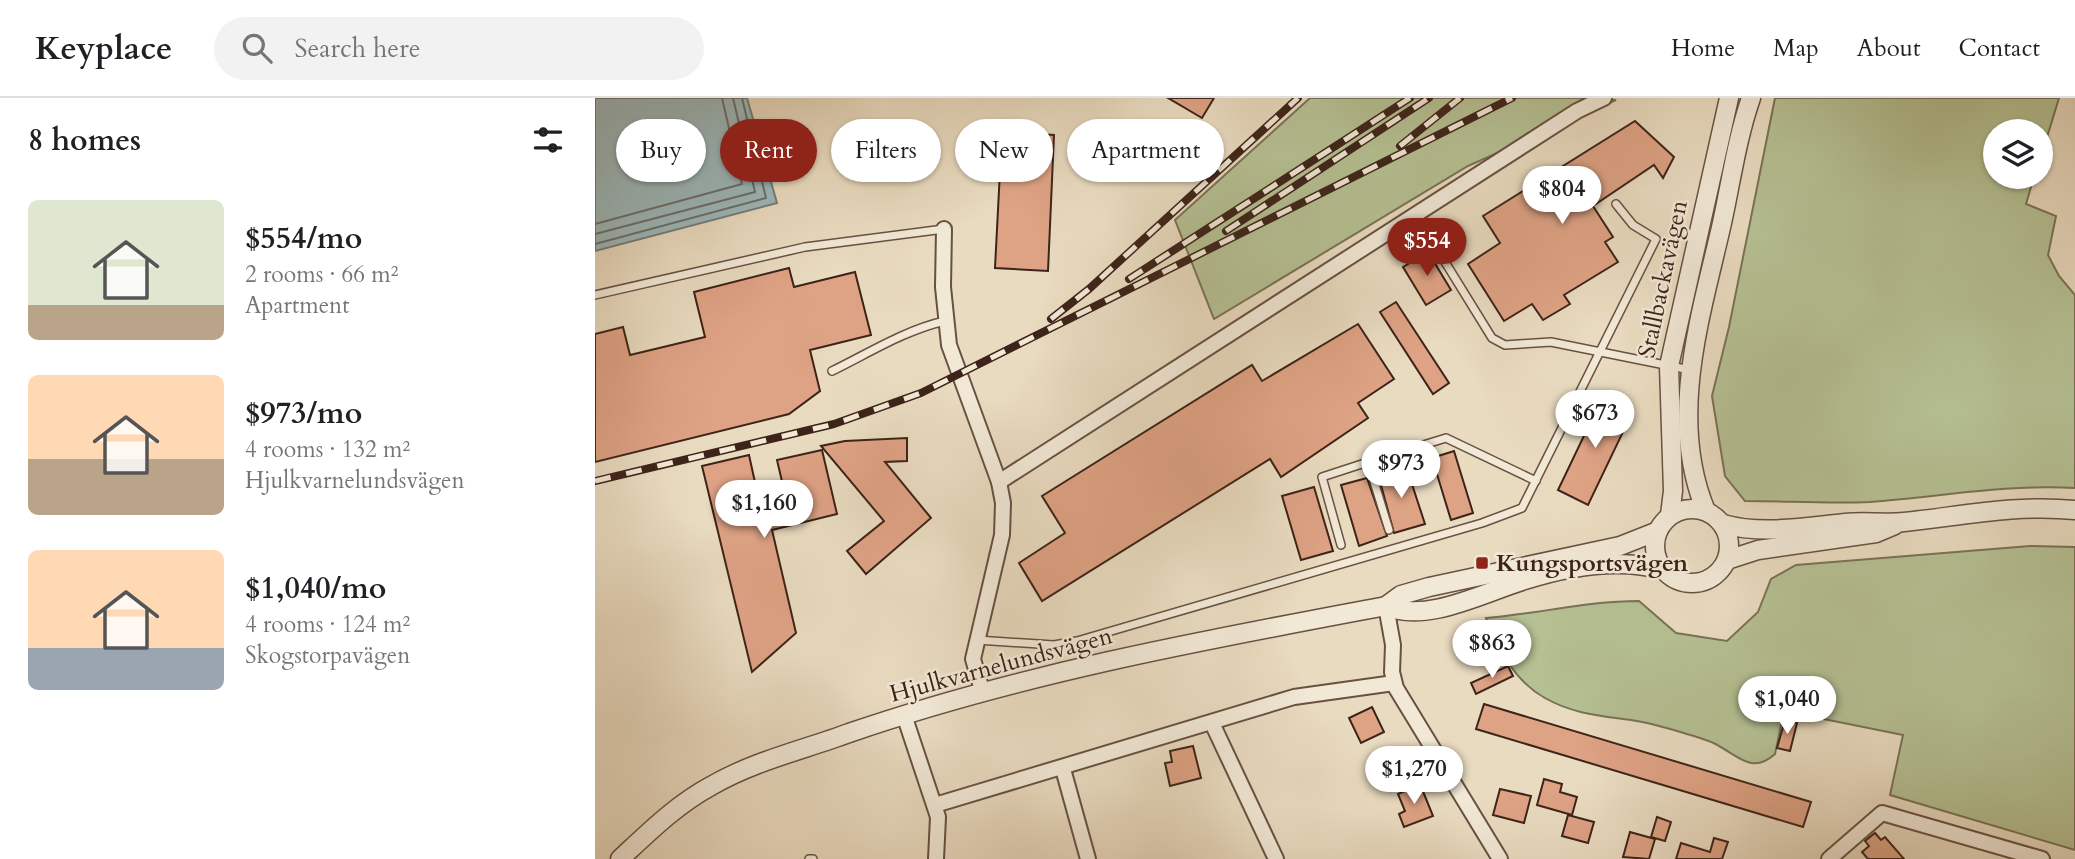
<!DOCTYPE html>
<html lang="en">
<head>
<meta charset="utf-8">
<style>
  :root { --surface:#fff; --page:#f2f2f2; --text:#202124; --muted:#757577; --line:#e0e0e0; --accent:#8f2418 }
  body { margin:0; font-family:Cardo,serif; background:var(--page); color:var(--text); height:100vh; display:flex; flex-direction:column; font-size:26px; white-space:nowrap }
  * { box-sizing:border-box; margin:0 }
  p { font-size:23px; color:var(--muted) }
  .icon { flex:none; width:38px; height:38px; fill:none; stroke:currentColor; stroke-width:2; stroke-linecap:round; stroke-linejoin:round }
  .map { position:relative; flex:1; overflow:hidden }
  .drawer { display:flex; flex-direction:column; background:var(--surface); width:595px }
  .drawer>* { flex:none }
  .hud { position:absolute; left:21px; top:21px; width:665px; height:63px; display:flex; gap:14px }
  .fabs { position:absolute; left:1388px; top:21px; display:grid; gap:14px }
  .fabs a { display:grid; place-items:center; width:70px; height:70px; border-radius:50%; background:var(--surface); box-shadow:0 2px 5px #0004; font-size:35px }
  .price { position:absolute; translate:-50% -60px; padding:0 16px; border-radius:24px; background:#fff; color:#222; font-size:23px; line-height:46px; filter:drop-shadow(0 2px 4px #0008) }
  .price::after { content:''; position:absolute; left:50%; top:42px; width:21px; height:16px; margin-left:-10px; background:inherit; clip-path:polygon(0 0,100% 0,50% 100%) }
  .price.active { background:var(--accent); color:#fff }
  ul { padding:0; list-style:none }
  li { display:flex; align-items:center; gap:21px; height:175px; padding:0 28px }
  li span { display:grid; place-items:center; flex:none; width:196px; height:140px; border-radius:10px; color:#555 }
  li>.icon { margin-inline-start:auto }
  span .icon { width:84px; height:84px; fill:#fffc; stroke-width:1 }
  li b { font-size:30px }
  h2 { display:flex; justify-content:space-between; align-items:center; height:84px; padding:0 28px; font-size:30px }
  .chip { padding:0 24px; border-radius:32px; background:var(--surface); box-shadow:0 2px 5px #0004; font-size:24px; line-height:63px }
  .chip.active { background:var(--accent); color:#fff }
  header { display:flex; align-items:center; gap:42px; box-sizing:border-box; height:98px; padding:0 35px; background:var(--surface); border-bottom:2px solid var(--line) }
  header strong { font-size:33px }
  nav { display:flex; gap:38px; margin-inline-start:auto; font-size:24px }
  .search { width:490px; height:63px; background:var(--page); display:flex; align-items:center; gap:18px; box-sizing:border-box; padding:0 24px; border-radius:38px; color:var(--muted); font-size:26px }
  main { display:flex; flex:1; min-height:0 }
  .map>svg:first-child { display:block }
  .green { fill:#b5c093; stroke:#797256; stroke-width:2 }
  .water { fill:#9cb9bc; stroke:#767d7b; stroke-width:2 }
  .lines { fill:none; stroke-linecap:round; stroke-linejoin:round }
  .shore { stroke:#6c6e6a; stroke-width:2 }
  .building { fill:#dea284; stroke:#3d2319; stroke-width:2 }
  .service-casing { stroke:#685143; stroke-width:10 }
  .minor-casing { stroke:#685143; stroke-width:18 }
  .tertiary-casing { stroke:#685143; stroke-width:21 }
  .service { stroke:#f1e8d6; stroke-width:7 }
  .minor { stroke:#f1e8d6; stroke-width:14 }
  .tertiary { stroke:#f1e8d6; stroke-width:18 }
  .rail-casing { stroke:#3d2319; stroke-width:8 }
  .rail { stroke:#f1e8d6; stroke-width:5; stroke-dasharray:16; stroke-linecap:butt }
  .poi-dot { fill:#8f2418; stroke:#f1e8d6; stroke-width:2.5 }
  .labels { text-anchor:middle; dominant-baseline:central; stroke-width:5; stroke-linejoin:round; paint-order:stroke }
  .street-label { font-size:24px; fill:#3d2319; stroke:#f1e8d6 }
  .poi-label { font-size:24px; font-weight:bold; fill:#3d2319; stroke:#f1e8d6; text-anchor:start }
</style>
</head>
<body>
<header>
<strong>Keyplace</strong>
<div class="search"><svg class="icon" aria-label="search" viewBox="0 0 24 24"><circle cx="10" cy="10" r="6"/><path d="M15 15l6 6"/></svg>Search here</div>
<nav><a>Home</a><a>Map</a><a>About</a><a>Contact</a></nav>
</header>
<main>
<section class="drawer">
<h2>8 homes<svg class="icon" aria-label="filters" viewBox="0 0 24 24"><path d="M4 7h16M4 17h16"/><circle cx="9" cy="7" r="2"/><circle cx="15" cy="17" r="2"/></svg></h2>
<ul>
<li><span style="background:linear-gradient(#dfe7d0 75%,#b9a48a 0)"><svg class="icon" aria-label="home" viewBox="0 0 24 24"><path d="M3 11l9-7 9 7M6 9v11h12V9"/></svg></span><div><b>$554/mo</b><p>2 rooms · 66 m²</p><p>Apartment</p></div></li>
<li><span style="background:linear-gradient(#ffd9b3 60%,#b9a48a 0)"><svg class="icon" aria-label="home" viewBox="0 0 24 24"><path d="M3 11l9-7 9 7M6 9v11h12V9"/></svg></span><div><b>$973/mo</b><p>4 rooms · 132 m²</p><p>Hjulkvarnelundsvägen</p></div></li>
<li><span style="background:linear-gradient(#ffd9b3 70%,#9aa5b1 0)"><svg class="icon" aria-label="home" viewBox="0 0 24 24"><path d="M3 11l9-7 9 7M6 9v11h12V9"/></svg></span><div><b>$1,040/mo</b><p>4 rooms · 124 m²</p><p>Skogstorpavägen</p></div></li>
</ul>
</section>
<div class="map">
<svg width="1480" height="761" viewBox="0 0 1480 761">
  <rect width="100%" height="100%" fill="#e9dbc0"/>
  <filter id="stains"><feTurbulence type="fractalNoise" baseFrequency=".00286" numOctaves="4"/><feColorMatrix values="0 0 0 0 .2 0 0 0 0 .09 0 0 0 0 .02 0 0 0 .5 -.17"/></filter>
  <radialGradient id="worn" r=".72"><stop offset=".6" stop-color="#630" stop-opacity="0"/><stop offset="1" stop-color="#630" stop-opacity=".3"/></radialGradient>
  <!-- green -->
  <g class="green">
    <path d="M 715,0 L 980,0 L 1021,2 L 873,68 L 619,221 L 580,122 Z"/>
    <path d="M 1180,0 L 1464,0 L 1446,59 L 1446,33 L 1400,33 L 1400,79 L 1439,79 L 1431,106 L 1461,118 L 1453,157 L 1464,178 L 1480,197 L 1480,390 C 1410,386 1344,399 1275,404 C 1234,406 1191,403 1150,403 L 1130,378 L 1117,298 L 1134,229 Z"/>
    <path d="M 1435,448 L 1480,449 L 1480,752 L 1295,697 L 1308,637 L 1189,613 L 1180,656 C 1158,676 1144,659 1124,648 C 1117,643 1107,641 1099,638 C 1081,633 1061,626 1042,623 C 1009,618 980,617 950,600 C 918,582 905,552 891,520 C 942,516 992,503 1044,503 L 1081,535 L 1132,543 L 1163,514 L 1176,481 L 1201,467 Z"/>
  </g>
  <!-- water -->
  <path class="water" d="M 0,0 L 152,0 L 182,105 L 0,153 Z"/>
  <g class="lines">
    <!-- shore -->
    <g class="shore">
      <path d="M 0,126 L 147,86 L 127,0"/>
      <path d="M 0,136 L 160,94 L 138,0"/>
      <path d="M 0,146 L 171,100 L 147,0"/>
    </g>
  </g>
  <!-- building -->
  <g class="building">
    <path d="M 573,0 L 619,0 L 607,20 Z"/>
    <path d="M 1040,23 L 1079,59 L 1068,80 L 1059,67 L 998,108 L 1018,139 L 1010,144 L 1023,164 L 969,197 L 975,206 L 948,222 L 937,206 L 909,223 L 873,166 L 905,145 L 888,118 Z"/>
    <path d="M 407,34 L 459,37 L 453,173 L 400,170 Z"/>
    <path d="M 833,154 L 856,192 L 831,207 L 808,169 Z"/>
    <path d="M 194,170 L 199,189 L 260,174 L 276,237 L 215,252 L 225,293 L 194,316 L 0,364 L 0,236 L 28,229 L 35,257 L 110,239 L 99,194 Z"/>
    <path d="M 801,204 L 854,285 L 838,296 L 785,214 Z"/>
    <path d="M 763,226 L 799,281 L 763,305 L 773,320 L 686,379 L 675,361 L 447,503 L 424,465 L 470,435 L 447,398 L 657,267 L 667,283 Z"/>
    <path d="M 1008,298 L 1038,313 L 993,407 L 963,392 Z"/>
    <path d="M 312,340 L 312,363 L 290,364 L 336,420 L 271,476 L 252,453 L 289,423 L 226,348 L 250,343 Z"/>
    <path d="M 227,352 L 242,416 L 177,432 L 201,535 L 157,574 L 107,368 L 154,357 L 163,398 L 189,392 L 182,362 Z"/>
    <path d="M 859,353 L 878,415 L 856,422 L 837,360 Z"/>
    <path d="M 811,368 L 830,426 L 799,435 L 783,376 Z"/>
    <path d="M 772,380 L 792,438 L 764,448 L 746,387 Z"/>
    <path d="M 719,389 L 738,453 L 706,462 L 687,398 Z"/>
    <path d="M 913,568 L 918,578 L 881,596 L 876,585 Z"/>
    <path d="M 889,606 L 1216,704 L 1208,729 L 881,631 Z"/>
    <path d="M 777,609 L 789,634 L 766,645 L 754,620 Z"/>
    <path d="M 1190,622 L 1202,625 L 1195,653 L 1182,650 Z"/>
    <path d="M 598,648 L 606,680 L 575,688 L 570,665 L 577,664 L 575,653 Z"/>
    <path d="M 949,681 L 967,686 L 965,694 L 982,699 L 977,717 L 942,707 Z"/>
    <path d="M 825,686 L 838,718 L 809,729 L 804,716 L 810,713 L 803,696 Z"/>
    <path d="M 905,691 L 936,698 L 929,725 L 898,717 Z"/>
    <path d="M 973,717 L 999,724 L 993,745 L 967,738 Z"/>
    <path d="M 1062,719 L 1076,724 L 1070,743 L 1056,739 Z"/>
    <path d="M 1035,734 L 1060,741 L 1054,761 L 1028,759 Z"/>
    <path d="M 1280,735 L 1286,742 L 1290,739 L 1309,761 L 1273,761 L 1267,754 L 1274,748 L 1270,743 Z"/>
    <path d="M 1119,740 L 1133,744 L 1127,761 L 1081,761 L 1086,745 L 1115,754 Z"/>
  </g>
  <g class="lines">
    <defs>
      <g id="service">
        <path d="M 821,117 L 897,240 L 910,247 L 956,244 L 1095,272"/>
        <path d="M 0,197 L 210,149 L 349,131"/>
        <path d="M 237,273 C 274,255 310,232 350,223"/>
        <path d="M 794,432 L 773,364 L 851,340 L 941,383"/>
        <path d="M 746,447 L 727,379 L 773,364"/>
        <path d="M 382,542 L 459,547 L 482,543 L 887,425 L 927,410 L 1061,141 L 1038,127 L 1021,106"/>
        <path d="M 214,761 L 218,761"/>
      </g>
      <g id="minor">
        <path d="M 349,131 L 348,189 L 354,247 L 404,384 L 408,405 L 407,437 L 378,561 L 387,592"/>
        <path d="M 404,384 L 982,13 L 1009,0"/>
        <path d="M 791,508 L 798,547 L 797,574 L 801,590 L 905,761"/>
        <path d="M 309,617 L 343,719 L 341,761"/>
        <path d="M 617,625 L 681,761"/>
        <path d="M 468,671 L 493,761"/>
        <path d="M 340,707 L 699,599 L 799,585"/>
        <path d="M 1234,761 L 1287,715 L 1447,761"/>
      </g>
      <g id="tertiary">
        <circle cx="1097" cy="448" r="37"/>
        <path d="M 1111,413 C 1072,320 1106,218 1127,125 C 1136,84 1142,40 1156,0"/>
        <path d="M 1075,417 L 1078,393 L 1074,268 L 1134,0"/>
        <path d="M 1128,426 C 1167,437 1210,429 1250,425 C 1270,423 1290,426 1309,424 C 1367,418 1421,406 1480,412"/>
        <path d="M 1132,462 L 1163,452 L 1281,435 L 1300,427"/>
        <path d="M 791,508 C 831,526 890,494 930,482 C 974,468 1025,460 1069,472"/>
        <path d="M 25,761 C 54,734 81,707 116,688 C 159,663 208,652 254,635 C 429,575 610,542 791,508 L 806,497 L 834,489 L 1025,448 L 1063,433"/>
      </g>
    </defs>
    <!-- service casing -->
    <use href="#service" class="service-casing"/>
    <!-- minor casing -->
    <use href="#minor" class="minor-casing"/>
    <!-- tertiary casing -->
    <use href="#tertiary" class="tertiary-casing"/>
    <!-- service -->
    <use href="#service" class="service"/>
    <!-- minor -->
    <use href="#minor" class="minor"/>
    <!-- tertiary -->
    <use href="#tertiary" class="tertiary"/>
    <defs>
      <g id="rail">
        <path d="M 805,48 L 865,0"/>
        <path d="M 631,133 L 834,0"/>
        <path d="M 534,181 L 815,0"/>
        <path d="M 456,221 L 494,191 L 703,0"/>
        <path d="M 0,383 L 239,326 L 326,295 L 917,0"/>
      </g>
    </defs>
    <!-- rail casing -->
    <use href="#rail" class="rail-casing"/>
    <!-- rail -->
    <use href="#rail" class="rail"/>
  </g>
  <!-- markers -->
  <rect class="poi-dot" x="880" y="458" width="14" height="14" rx="3.5"/>
  <g class="labels">
    <!-- street labels -->
    <g class="street-label">
      <text transform="translate(1068 181) rotate(-78)">Stallbackavägen</text>
      <text transform="translate(406 567) rotate(-15)">Hjulkvarnelundsvägen</text>
    </g>
    <!-- poi labels -->
    <g class="poi-label">
      <text x="901" y="465">Kungsportsvägen</text>
    </g>
  </g>
  <rect width="100%" height="100%" filter="url(#stains)"/>
  <rect width="100%" height="100%" fill="url(#worn)"/>
</svg>
<div class="fabs">
<a><svg class="icon" aria-label="layers" viewBox="0 0 24 24"><path d="M12 4l9 5-9 5-9-5zM3 14l9 5 9-5"/></svg></a>
</div>
<b class="price" style="left:967px;top:128px">$804</b>
<b class="price active" style="left:832px;top:180px">$554</b>
<b class="price" style="left:1000px;top:352px">$673</b>
<b class="price" style="left:806px;top:402px">$973</b>
<b class="price" style="left:169px;top:442px">$1,160</b>
<b class="price" style="left:897px;top:582px">$863</b>
<b class="price" style="left:1192px;top:638px">$1,040</b>
<b class="price" style="left:819px;top:708px">$1,270</b>
<div class="hud">
<a class="chip">Buy</a>
<a class="chip active">Rent</a>
<a class="chip">Filters</a>
<a class="chip">New</a>
<a class="chip">Apartment</a>
</div>
</div>
</main>
</body>
</html>
